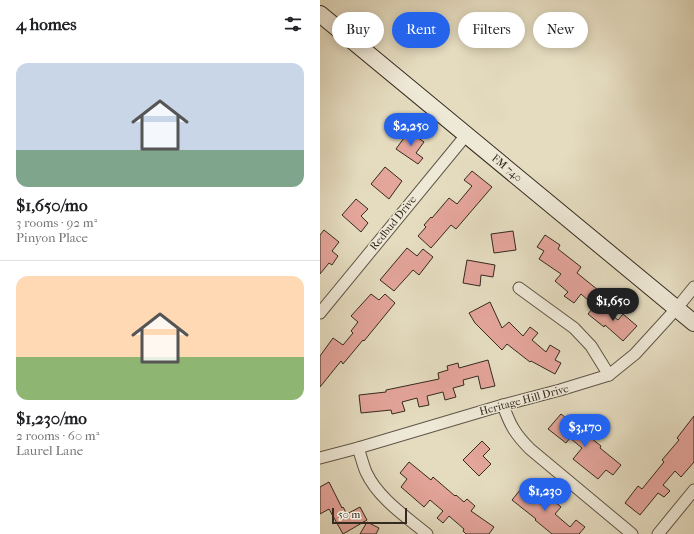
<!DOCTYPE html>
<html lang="en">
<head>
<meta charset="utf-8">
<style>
  :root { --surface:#fff; --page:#f6f6f6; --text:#202124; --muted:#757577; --line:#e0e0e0; --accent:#2563eb }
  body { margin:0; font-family:"IM FELL French Canon",serif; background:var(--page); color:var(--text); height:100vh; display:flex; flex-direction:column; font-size:15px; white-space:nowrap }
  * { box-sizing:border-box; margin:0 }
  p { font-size:13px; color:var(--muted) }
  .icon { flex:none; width:22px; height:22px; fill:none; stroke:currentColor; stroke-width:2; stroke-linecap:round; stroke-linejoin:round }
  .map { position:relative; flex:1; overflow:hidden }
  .details { display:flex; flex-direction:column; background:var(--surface); width:320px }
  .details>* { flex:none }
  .banner { position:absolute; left:12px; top:12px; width:302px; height:36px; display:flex; gap:8px }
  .scale { position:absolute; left:12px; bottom:10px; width:75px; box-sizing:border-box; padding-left:4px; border:2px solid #342a1f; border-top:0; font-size:11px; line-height:14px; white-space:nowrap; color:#342a1f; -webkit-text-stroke:3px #eee8d6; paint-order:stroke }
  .price { position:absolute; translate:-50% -34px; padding:0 9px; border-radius:14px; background:var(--accent); color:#fff; font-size:13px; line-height:26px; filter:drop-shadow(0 1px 2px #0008) }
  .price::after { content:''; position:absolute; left:50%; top:24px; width:12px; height:9px; margin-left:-6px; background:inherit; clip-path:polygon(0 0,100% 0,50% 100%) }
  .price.on { background:#222; color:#fff }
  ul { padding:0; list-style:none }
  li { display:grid; align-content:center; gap:8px; height:212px; padding:0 16px }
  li+li { border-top:1px solid var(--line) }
  li span { display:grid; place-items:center; height:124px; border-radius:12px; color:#555 }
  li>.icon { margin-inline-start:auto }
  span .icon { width:72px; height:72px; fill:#fffc; stroke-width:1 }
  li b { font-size:17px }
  h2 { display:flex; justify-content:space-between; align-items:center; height:48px; padding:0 16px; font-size:17px }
  .pill { padding:0 14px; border-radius:18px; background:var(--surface); box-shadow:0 2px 10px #0003; font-size:14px; line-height:36px }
  .pill.on { background:var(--accent); color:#fff }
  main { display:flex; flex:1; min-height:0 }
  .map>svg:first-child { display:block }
  .building { fill:#e4a59b; stroke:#342a1f }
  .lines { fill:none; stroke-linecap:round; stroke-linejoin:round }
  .minor-casing { stroke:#605647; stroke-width:13 }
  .secondary-casing { stroke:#342a1f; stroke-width:18 }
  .minor { stroke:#eee8d6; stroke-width:11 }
  .secondary { stroke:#eee8d6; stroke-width:16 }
  .labels { text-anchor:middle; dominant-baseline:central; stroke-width:3; stroke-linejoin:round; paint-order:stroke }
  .street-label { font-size:11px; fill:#342a1f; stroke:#eee8d6 }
</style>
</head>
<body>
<main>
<section class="details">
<h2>4 homes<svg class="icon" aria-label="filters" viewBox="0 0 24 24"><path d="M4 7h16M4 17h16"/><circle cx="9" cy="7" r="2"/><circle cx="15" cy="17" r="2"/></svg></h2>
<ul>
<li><span style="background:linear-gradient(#c9d6e8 70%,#7fa58c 0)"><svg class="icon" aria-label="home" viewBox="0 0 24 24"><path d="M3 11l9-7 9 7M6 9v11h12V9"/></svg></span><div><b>$1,650/mo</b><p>3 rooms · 92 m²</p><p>Pinyon Place</p></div></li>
<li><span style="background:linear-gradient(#ffd9b3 65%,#8fb573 0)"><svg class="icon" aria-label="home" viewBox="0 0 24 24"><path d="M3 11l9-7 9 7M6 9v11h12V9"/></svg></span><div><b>$1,230/mo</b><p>2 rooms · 60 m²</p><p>Laurel Lane</p></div></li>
</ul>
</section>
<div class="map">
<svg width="374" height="534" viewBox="0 0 374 534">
  <rect width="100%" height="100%" fill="#e5dcc0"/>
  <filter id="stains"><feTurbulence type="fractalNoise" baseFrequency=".005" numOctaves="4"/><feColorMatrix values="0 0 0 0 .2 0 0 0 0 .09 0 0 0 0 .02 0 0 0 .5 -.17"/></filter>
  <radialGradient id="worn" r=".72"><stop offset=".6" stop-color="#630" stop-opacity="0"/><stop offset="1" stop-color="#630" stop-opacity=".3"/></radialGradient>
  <!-- building -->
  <g class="building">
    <path d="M 89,131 L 104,142 L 96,153 L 103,158 L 98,164 L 76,149 Z"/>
    <path d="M 65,167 L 82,181 L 69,199 L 51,184 Z"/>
    <path d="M 152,171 L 172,187 L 136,229 L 131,225 L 111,248 L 98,236 L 106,227 L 104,225 L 111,217 L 112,218 L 129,198 L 137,204 L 152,186 L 144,180 Z"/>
    <path d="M 36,199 L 48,209 L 41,216 L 48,223 L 41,232 L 22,215 Z"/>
    <path d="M 4,230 L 19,242 L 12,251 L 18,256 L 12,265 L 9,263 L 0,274 L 0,235 Z"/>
    <path d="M 193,231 L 196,250 L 174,253 L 171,234 Z"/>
    <path d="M 225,235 L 240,245 L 238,249 L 261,267 L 257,273 L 278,290 L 269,301 L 261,294 L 254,303 L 244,296 L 248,292 L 235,281 L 241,274 L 219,259 L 224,251 L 217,247 Z"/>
    <path d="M 87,248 L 97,256 L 103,249 L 113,257 L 99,275 L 93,270 L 74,291 L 60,280 Z"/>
    <path d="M 147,260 L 175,265 L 173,277 L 161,275 L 160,286 L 143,283 Z"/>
    <path d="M 51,294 L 59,300 L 65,294 L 75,303 L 44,341 L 43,340 L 23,364 L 21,361 L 0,387 L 0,356 L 13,338 L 23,345 L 33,333 L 31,331 L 38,322 L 31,316 Z"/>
    <path d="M 170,302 L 182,328 L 189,322 L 203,336 L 210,327 L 218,333 L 212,340 L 226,352 L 230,345 L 240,351 L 235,360 L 241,363 L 235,374 L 211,361 L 210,362 L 187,344 L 182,350 L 155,323 L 149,313 Z"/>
    <path d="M 277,303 L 298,320 L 303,314 L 317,326 L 303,341 L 285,325 L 284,327 L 268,314 Z"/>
    <path d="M 168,360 L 175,386 L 161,389 L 158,376 L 143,380 L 144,385 L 133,388 L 136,397 L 125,400 L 123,392 L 107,396 L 109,405 L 99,407 L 97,398 L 82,402 L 85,411 L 72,414 L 71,410 L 41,413 L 39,395 L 66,392 L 66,390 L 119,379 L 118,373 L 128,370 L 127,366 L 138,363 L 139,368 Z"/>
    <path d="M 241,414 L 281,446 L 280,448 L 301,465 L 293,475 L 286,470 L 278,479 L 253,459 L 262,448 L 250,438 L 246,443 L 228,429 Z"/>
    <path d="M 374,416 L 374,462 L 361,477 L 355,471 L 343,485 L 350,491 L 344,497 L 338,493 L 320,515 L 305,503 L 318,486 L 322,489 L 344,462 L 342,460 L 359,440 L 357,438 Z"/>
    <path d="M 162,441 L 170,449 L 163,456 L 171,464 L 159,476 L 143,460 Z"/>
    <path d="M 89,462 L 111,480 L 113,477 L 135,496 L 136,495 L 144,502 L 147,499 L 155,506 L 151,511 L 174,527 L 169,534 L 146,534 L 143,531 L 144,529 L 129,516 L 123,523 L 117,518 L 123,511 L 110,500 L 104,507 L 81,487 L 87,479 L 80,473 Z"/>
    <path d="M 208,480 L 218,488 L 211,497 L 226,508 L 233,500 L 241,507 L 235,514 L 250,527 L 256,520 L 265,527 L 259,534 L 232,534 L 215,520 L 216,519 L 192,500 Z"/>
    <path d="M 9,482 L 22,508 L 23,507 L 27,514 L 40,507 L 47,520 L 23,534 L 9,509 L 0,514 L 0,487 Z"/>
    <path d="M 47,522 L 59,528 L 56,534 L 40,534 Z"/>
  </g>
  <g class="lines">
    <defs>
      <g id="minor">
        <path d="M 199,288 L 254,328 L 271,346 L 289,375"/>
        <path d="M 0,313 L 147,134"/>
        <path d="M 183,405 C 190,425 195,434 210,449 L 312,534"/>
        <path d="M 38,448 C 41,456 43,465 46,472 C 58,498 85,516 107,534"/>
        <path d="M 0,458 L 38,448 L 183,405 L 240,390 L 289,375 L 315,354 L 357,308 L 374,287"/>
        <path d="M 338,534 L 374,490"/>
      </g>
      <path id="secondary" d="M 0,14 L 374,323"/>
    </defs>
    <!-- minor casing -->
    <use href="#minor" class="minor-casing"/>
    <!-- secondary casing -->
    <use href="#secondary" class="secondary-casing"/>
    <!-- minor -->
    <use href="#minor" class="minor"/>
    <!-- secondary -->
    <use href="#secondary" class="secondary"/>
  </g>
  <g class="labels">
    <!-- street labels -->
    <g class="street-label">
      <text transform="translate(187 168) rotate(40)">FM 740</text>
      <text transform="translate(73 223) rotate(-51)">Redbud Drive</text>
      <text transform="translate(204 400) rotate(-15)">Heritage Hill Drive</text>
    </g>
  </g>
  <rect width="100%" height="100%" filter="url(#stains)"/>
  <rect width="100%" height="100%" fill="url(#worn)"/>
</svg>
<div class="scale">50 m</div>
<b class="price" style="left:91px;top:147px">$2,250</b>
<b class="price on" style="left:293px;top:322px">$1,650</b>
<b class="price" style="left:265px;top:448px">$3,170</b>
<b class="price" style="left:225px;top:512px">$1,230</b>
<div class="banner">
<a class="pill">Buy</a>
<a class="pill on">Rent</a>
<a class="pill">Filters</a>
<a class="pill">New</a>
</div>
</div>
</main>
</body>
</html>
